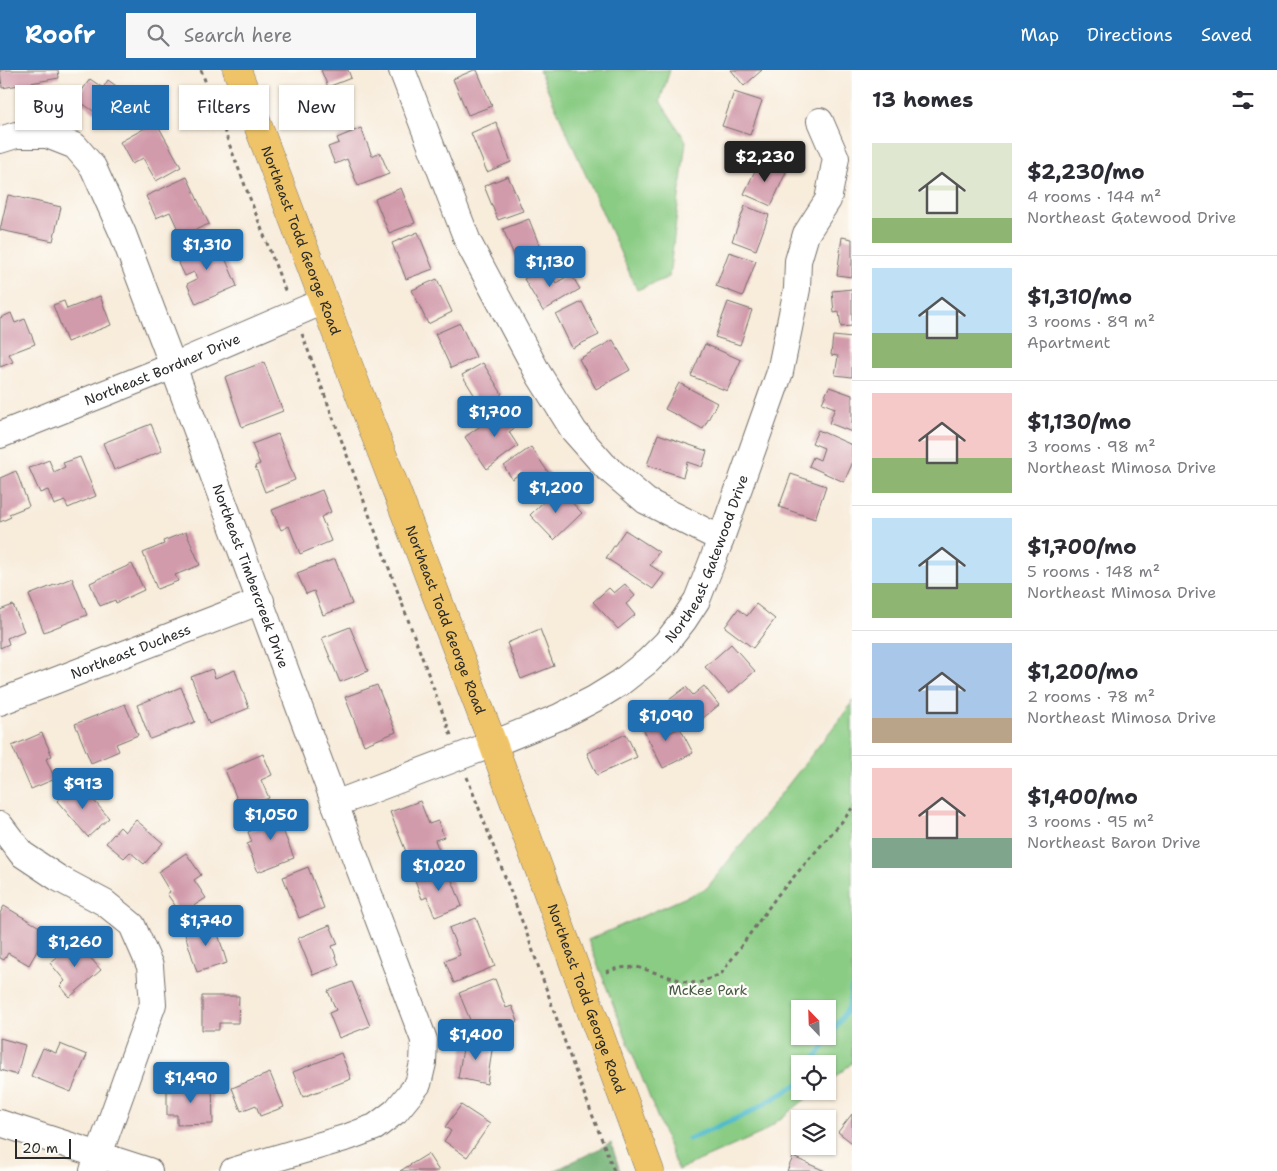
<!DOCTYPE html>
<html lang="en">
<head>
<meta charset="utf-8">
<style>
  :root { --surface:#fff; --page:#f7f7f7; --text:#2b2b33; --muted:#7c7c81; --line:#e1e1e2; --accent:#1f6fb2 }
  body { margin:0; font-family:"Shantell Sans",sans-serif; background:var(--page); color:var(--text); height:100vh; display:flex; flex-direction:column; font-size:19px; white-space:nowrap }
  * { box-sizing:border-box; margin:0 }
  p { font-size:16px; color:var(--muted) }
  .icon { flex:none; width:28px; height:28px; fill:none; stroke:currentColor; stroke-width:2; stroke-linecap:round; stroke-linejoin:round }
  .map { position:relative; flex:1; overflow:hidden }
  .side { display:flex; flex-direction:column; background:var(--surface); width:425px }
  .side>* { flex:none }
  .guide { position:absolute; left:15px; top:15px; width:475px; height:45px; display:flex; gap:10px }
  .needle { width:32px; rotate:337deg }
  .buttons { position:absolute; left:791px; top:930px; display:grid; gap:10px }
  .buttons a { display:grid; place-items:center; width:45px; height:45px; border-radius:0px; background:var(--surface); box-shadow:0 1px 4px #0004; font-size:25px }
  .scale { position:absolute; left:15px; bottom:12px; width:56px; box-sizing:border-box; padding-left:5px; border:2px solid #2b2b2b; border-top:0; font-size:14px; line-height:18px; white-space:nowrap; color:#2b2b2b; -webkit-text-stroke:4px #fdfcf7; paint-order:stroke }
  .price { position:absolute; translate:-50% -42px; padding:0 11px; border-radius:5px; background:var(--accent); color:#fff; font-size:16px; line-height:32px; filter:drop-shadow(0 1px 2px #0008) }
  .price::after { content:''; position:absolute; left:50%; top:30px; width:15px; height:11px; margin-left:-8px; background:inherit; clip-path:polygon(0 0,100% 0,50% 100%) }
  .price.active { background:#222; color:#fff }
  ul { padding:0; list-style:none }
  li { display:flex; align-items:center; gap:15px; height:125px; padding:0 20px }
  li+li { border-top:1px solid var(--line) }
  li span { display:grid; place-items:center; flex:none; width:140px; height:100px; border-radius:0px; color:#555 }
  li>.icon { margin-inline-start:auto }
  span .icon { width:60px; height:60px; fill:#fffc; stroke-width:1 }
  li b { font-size:21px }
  h2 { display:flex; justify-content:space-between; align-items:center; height:60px; padding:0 20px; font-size:21px }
  .tag { padding:0 18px; border-radius:0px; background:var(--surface); box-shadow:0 1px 4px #0004; font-size:18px; line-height:45px }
  .tag.active { background:var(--accent); color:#fff }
  header { display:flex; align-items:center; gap:30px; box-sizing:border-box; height:70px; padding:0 25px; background:var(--accent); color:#fff }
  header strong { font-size:24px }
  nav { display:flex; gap:28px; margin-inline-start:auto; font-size:18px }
  .search { width:350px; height:45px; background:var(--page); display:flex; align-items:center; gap:12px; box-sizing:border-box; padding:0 18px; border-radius:0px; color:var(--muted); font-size:19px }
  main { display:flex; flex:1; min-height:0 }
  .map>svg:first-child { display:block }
  .green { fill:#8acc84; stroke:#5a7c58; fill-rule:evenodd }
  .forest { fill:#6fb072; stroke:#4d6e4e }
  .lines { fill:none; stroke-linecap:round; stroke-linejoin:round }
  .stream { stroke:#4fbbca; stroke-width:5.5 }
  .building { fill:#d29bac }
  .minor-casing { stroke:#736f69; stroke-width:28 }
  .major-casing { stroke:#736f69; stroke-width:29 }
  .path { stroke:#736f69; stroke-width:3; stroke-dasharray:4 4; stroke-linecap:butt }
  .minor { stroke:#fff; stroke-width:26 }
  .major { stroke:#efc469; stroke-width:28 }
  .labels { text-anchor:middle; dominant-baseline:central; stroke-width:4.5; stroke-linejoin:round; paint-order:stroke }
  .street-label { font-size:14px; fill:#2b2b2b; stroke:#fdfcf7 }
  .park-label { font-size:14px; fill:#485b46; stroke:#fdfcf7 }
</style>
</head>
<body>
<header>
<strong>Roofr</strong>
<div class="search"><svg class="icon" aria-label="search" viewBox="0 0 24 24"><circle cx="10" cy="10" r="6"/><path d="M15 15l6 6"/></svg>Search here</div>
<nav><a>Map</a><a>Directions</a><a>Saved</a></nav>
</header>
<main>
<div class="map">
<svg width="852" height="1101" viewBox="0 0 852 1101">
  <rect width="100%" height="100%" fill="#fdfcf7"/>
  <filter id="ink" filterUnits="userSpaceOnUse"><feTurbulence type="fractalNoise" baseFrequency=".02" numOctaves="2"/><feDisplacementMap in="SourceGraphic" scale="10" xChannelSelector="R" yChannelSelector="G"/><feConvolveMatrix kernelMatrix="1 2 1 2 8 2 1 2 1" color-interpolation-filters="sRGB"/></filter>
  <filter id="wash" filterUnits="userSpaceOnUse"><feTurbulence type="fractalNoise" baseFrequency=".0096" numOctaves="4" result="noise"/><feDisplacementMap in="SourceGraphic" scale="20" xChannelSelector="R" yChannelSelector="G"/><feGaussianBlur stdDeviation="1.12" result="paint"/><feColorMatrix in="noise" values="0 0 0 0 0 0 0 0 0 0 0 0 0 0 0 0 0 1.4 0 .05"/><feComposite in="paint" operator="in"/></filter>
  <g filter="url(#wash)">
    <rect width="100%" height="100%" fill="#f8ecdb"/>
    <!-- green -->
    <g class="green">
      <path d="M 539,0 L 670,0 L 660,31 L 686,71 L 669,207 L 637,220 Z"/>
      <path d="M 852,631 L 852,993 L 828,1013 L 828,994 L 800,994 L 800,1021 L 816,1021 L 762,1063 L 678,1100 L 588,870 L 707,818 L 850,636 ZM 800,939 L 828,939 L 828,966 L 800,966 Z"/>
    </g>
    <!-- forest -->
    <path class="forest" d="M 611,1073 L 620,1101 L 554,1101 Z"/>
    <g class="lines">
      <!-- stream -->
      <g class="stream">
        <path d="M 812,994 L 849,937 L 852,917"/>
        <path d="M 689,1069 L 747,1044 L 800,1013"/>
      </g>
    </g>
    <g id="blocks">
      <!-- building -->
      <g class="building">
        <path d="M 0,0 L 58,0 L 59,8 L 2,18 Z"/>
        <path d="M 321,0 L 348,0 L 351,8 L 328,17 Z"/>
        <path d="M 474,0 L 477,0 L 492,36 L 468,45 L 453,9 Z"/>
        <path d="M 731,0 L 762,0 L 744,16 Z"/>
        <path d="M 90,9 L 103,18 L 108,10 L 134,29 L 115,56 L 76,29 Z"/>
        <path d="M 734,22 L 762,31 L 750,65 L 722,56 Z"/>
        <path d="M 156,52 L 181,97 L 156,111 L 143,88 L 132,94 L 120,72 Z"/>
        <path d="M 496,52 L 511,92 L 487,102 L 471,63 Z"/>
        <path d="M 361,58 L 372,86 L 380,82 L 389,104 L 358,116 L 347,89 L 335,94 L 328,77 L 339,73 L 337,68 Z"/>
        <path d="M 760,90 L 786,102 L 771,136 L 744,124 Z"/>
        <path d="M 508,106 L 523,141 L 498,150 L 484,116 Z"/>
        <path d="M 187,107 L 209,154 L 181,166 L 170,142 L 156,148 L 146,126 Z"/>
        <path d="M 401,118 L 415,153 L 389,163 L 375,129 Z"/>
        <path d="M 8,125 L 61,137 L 53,171 L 0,160 Z"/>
        <path d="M 745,136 L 769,145 L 756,180 L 732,171 Z"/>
        <path d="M 529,149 L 543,185 L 518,195 L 503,159 Z"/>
        <path d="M 418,162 L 433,199 L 406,209 L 392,173 Z"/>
        <path d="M 842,167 L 852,169 L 852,207 L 837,205 Z"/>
        <path d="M 217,169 L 237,216 L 196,234 L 187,214 L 197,209 L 194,202 L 185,206 L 176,187 Z"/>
        <path d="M 729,182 L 756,191 L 743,226 L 716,216 Z"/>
        <path d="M 546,196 L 556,213 L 571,204 L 580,219 L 543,241 L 524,209 Z"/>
        <path d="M 437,209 L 452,242 L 428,254 L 412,220 Z"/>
        <path d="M 852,219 L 852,256 L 841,257 L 839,242 L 834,243 L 832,221 Z"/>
        <path d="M 100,226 L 111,255 L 67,272 L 53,235 L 64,231 L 67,239 Z"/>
        <path d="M 582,232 L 599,265 L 572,278 L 556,245 Z"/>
        <path d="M 728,232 L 752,240 L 740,275 L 715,267 Z"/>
        <path d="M 11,243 L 15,253 L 25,249 L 35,274 L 9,284 L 13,292 L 0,297 L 0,248 Z"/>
        <path d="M 460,253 L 476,287 L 451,298 L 435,264 Z"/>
        <path d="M 833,266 L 852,268 L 852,307 L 835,305 L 838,286 L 831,285 Z"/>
        <path d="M 613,270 L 630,300 L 596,319 L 579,289 Z"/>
        <path d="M 705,274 L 741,290 L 727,321 L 691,306 Z"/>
        <path d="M 264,292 L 283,341 L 242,357 L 225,307 Z"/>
        <path d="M 483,293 L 502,324 L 481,336 L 462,305 Z"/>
        <path d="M 679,313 L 717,333 L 703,359 L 665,339 Z"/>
        <path d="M 829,317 L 852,325 L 852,362 L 829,353 L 835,338 L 822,333 Z"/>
        <path d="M 508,336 L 521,353 L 509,362 L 518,376 L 487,399 L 465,367 Z"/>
        <path d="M 151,354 L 162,381 L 114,400 L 103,373 Z"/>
        <path d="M 818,360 L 852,375 L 852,394 L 844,412 L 809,396 L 813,387 L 820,390 L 824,378 L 812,373 Z"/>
        <path d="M 278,364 L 295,410 L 265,422 L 255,396 L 260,394 L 252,374 Z"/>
        <path d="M 658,364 L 707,381 L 702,397 L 687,392 L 683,407 L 647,395 Z"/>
        <path d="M 531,377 L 552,408 L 533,421 L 521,403 L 512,409 L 504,396 Z"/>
        <path d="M 80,387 L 96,426 L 68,438 L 65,431 L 54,435 L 48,420 L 40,423 L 29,398 L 49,390 L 54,402 L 65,397 L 63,393 Z"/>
        <path d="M 16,401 L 29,436 L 9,444 L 11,447 L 0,452 L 0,408 Z"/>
        <path d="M 791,404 L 826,416 L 815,449 L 779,437 Z"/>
        <path d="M 558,418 L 582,443 L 554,470 L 530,445 Z"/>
        <path d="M 322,420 L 331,442 L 321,447 L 331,471 L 300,484 L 289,456 L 281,460 L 272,440 Z"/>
        <path d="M 625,460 L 659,482 L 650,495 L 664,504 L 653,519 L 606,488 Z"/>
        <path d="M 186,462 L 200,495 L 175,505 L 178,511 L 157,519 L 143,483 L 164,474 L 163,471 Z"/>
        <path d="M 335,489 L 352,534 L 323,545 L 314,521 L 306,524 L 297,503 Z"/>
        <path d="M 132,494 L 144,520 L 116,533 L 115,530 L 100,536 L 90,513 Z"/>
        <path d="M 72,508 L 87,545 L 44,562 L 29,525 Z"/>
        <path d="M 625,514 L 635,526 L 626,534 L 635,545 L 618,559 L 593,532 L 609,518 L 614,523 Z"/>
        <path d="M 756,534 L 775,549 L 753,578 L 725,557 L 738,539 L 747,546 Z"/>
        <path d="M 13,535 L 24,561 L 7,568 L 9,574 L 0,578 L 0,540 Z"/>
        <path d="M 350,557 L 368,601 L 340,612 L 322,568 Z"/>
        <path d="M 540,559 L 554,596 L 521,609 L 507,573 Z"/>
        <path d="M 731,574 L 755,601 L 729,624 L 705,597 Z"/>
        <path d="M 212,599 L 215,608 L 235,600 L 249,638 L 209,654 L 191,607 Z"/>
        <path d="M 377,615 L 396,662 L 364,675 L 345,627 Z"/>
        <path d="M 704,616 L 719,635 L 691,658 L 669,630 L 686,617 L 693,625 Z"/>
        <path d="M 181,617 L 195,652 L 150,669 L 137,635 Z"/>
        <path d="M 125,634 L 138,665 L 116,674 L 119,681 L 91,693 L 75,654 Z"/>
        <path d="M 654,644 L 665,665 L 680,658 L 693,683 L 663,698 L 639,651 Z"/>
        <path d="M 42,663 L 52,686 L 46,689 L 55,709 L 31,719 L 12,676 Z"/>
        <path d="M 626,664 L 637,687 L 597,705 L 587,683 Z"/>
        <path d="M 263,684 L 272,705 L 261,710 L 269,728 L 241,739 L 225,700 Z"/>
        <path d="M 78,712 L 109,748 L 88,767 L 57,731 Z"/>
        <path d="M 420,731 L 429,754 L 438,751 L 444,767 L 435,770 L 440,783 L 411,794 L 390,742 Z"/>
        <path d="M 285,737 L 293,756 L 283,760 L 294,788 L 258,802 L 247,774 L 252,772 L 248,762 L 267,754 L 264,745 Z"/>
        <path d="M 136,750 L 163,773 L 144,794 L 130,782 L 124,788 L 106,773 L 120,757 L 125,762 Z"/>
        <path d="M 186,783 L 201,805 L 194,810 L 206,828 L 181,844 L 167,824 L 170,822 L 158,802 Z"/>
        <path d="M 308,797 L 324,838 L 299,848 L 283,807 Z"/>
        <path d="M 447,797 L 462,836 L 435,847 L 427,827 L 422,829 L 415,810 Z"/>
        <path d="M 4,836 L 48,862 L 29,895 L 8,883 L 4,890 L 0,888 L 0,843 Z"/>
        <path d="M 476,848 L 495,896 L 454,913 L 445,891 L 460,885 L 449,858 Z"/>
        <path d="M 214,851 L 227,893 L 197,902 L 184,861 Z"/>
        <path d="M 330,855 L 338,874 L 332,876 L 339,895 L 313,905 L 298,868 Z"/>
        <path d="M 76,871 L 101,900 L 70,927 L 60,916 L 65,911 L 50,893 Z"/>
        <path d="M 495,909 L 506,938 L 512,936 L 518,951 L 477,967 L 459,923 Z"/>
        <path d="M 352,912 L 370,956 L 339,968 L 329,943 L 336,940 L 328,921 Z"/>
        <path d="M 202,926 L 239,926 L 238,953 L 219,953 L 219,960 L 202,960 Z"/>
        <path d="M 465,967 L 493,973 L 487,1014 L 458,1008 Z"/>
        <path d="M 0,968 L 25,975 L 17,1005 L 0,1000 Z"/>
        <path d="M 60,974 L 87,985 L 71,1022 L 31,1006 L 43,978 L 56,983 Z"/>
        <path d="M 341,983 L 351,1009 L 303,1027 L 293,1002 Z"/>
        <path d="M 270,1003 L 284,1037 L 260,1046 L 256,1035 L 241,1041 L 232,1018 Z"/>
        <path d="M 212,1014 L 213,1054 L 177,1055 L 177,1045 L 167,1045 L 167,1021 L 177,1021 L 177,1015 Z"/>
        <path d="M 461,1035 L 490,1054 L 467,1087 L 444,1071 L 451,1061 L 445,1057 Z"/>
        <path d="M 852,1044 L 852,1073 L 838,1062 Z"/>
        <path d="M 428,1084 L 439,1101 L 400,1101 Z"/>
        <path d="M 793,1087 L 825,1101 L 787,1101 Z"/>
      </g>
    </g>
  </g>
  <g filter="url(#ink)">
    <use href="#blocks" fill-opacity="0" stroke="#736f69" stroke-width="1"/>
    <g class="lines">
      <defs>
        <g id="minor">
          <path d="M 402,0 L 468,172 L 539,305 L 574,361 L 605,396 L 646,431 L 721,469"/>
          <path id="s1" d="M 0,70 L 16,65 L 47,65 L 75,76 L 93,97 L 123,164 L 173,296 L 335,734 L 424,970 L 423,993 L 418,1014 L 396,1041 L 375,1057 L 348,1067 L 233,1101"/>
          <path id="s2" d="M 0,365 L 173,296 L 324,231"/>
          <path id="s3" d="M 0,632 L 261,531"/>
          <path id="s4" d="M 335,734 L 493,674 L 559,647 L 594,629 L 620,613 L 648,591 L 666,573 L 684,550 L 697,530 L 719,474 L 780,302 L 797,219 L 798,191 L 806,164 L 828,130 L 836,88 L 820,51"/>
          <path d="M 0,755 L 22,784 L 58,808 L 105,833 L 132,855 L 150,896 L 153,934 L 93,1101"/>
          <path d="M 0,1053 L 149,1101"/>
        </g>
        <g id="major">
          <path id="s5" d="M 237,0 L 324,231 L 493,674 L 650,1101"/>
        </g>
      </defs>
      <!-- minor casing -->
      <use href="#minor" class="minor-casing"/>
      <!-- major casing -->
      <use href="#major" class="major-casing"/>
      <!-- path -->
      <g class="path">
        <path d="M 201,0 L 286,223"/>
        <path d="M 302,264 L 452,668"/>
        <path d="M 467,707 L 528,867 L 573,995 L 614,1101"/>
        <path d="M 606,902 L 618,898 L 637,897 L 686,912 L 699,913 L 721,904 L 777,826 L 845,748 L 852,738"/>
      </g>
      <!-- minor -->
      <use href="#minor" class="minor"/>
      <!-- major -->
      <use href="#major" class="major"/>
    </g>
  </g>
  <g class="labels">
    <!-- street labels -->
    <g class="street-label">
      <text stroke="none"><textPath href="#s5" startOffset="182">Northeast Todd George Road</textPath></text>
      <text stroke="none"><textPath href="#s2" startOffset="175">Northeast Bordner Drive</textPath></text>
      <text stroke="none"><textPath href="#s4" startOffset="466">Northeast Gatewood Drive</textPath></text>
      <text stroke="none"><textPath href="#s1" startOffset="544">Northeast Timbercreek Drive</textPath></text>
      <text stroke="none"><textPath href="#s5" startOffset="588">Northeast Todd George Road</textPath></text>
      <text stroke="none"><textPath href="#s3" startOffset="140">Northeast Duchess</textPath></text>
      <text stroke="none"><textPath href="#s5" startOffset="992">Northeast Todd George Road</textPath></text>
    </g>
    <!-- park labels -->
    <g class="park-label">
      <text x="708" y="920">McKee Park</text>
    </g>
  </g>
</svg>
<div class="buttons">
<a><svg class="needle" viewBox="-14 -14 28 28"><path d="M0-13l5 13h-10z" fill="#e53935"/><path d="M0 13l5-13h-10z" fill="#7c7c81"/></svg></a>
<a><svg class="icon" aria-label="locate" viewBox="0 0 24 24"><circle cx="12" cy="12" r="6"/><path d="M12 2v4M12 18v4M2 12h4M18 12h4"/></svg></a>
<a><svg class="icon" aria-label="layers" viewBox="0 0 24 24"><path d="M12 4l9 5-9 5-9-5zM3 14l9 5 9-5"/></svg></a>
</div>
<div class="scale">20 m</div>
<b class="price active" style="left:765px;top:113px">$2,230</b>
<b class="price" style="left:207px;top:201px">$1,310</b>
<b class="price" style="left:550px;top:218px">$1,130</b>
<b class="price" style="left:495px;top:368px">$1,700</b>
<b class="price" style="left:556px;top:444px">$1,200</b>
<b class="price" style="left:666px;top:672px">$1,090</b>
<b class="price" style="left:83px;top:740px">$913</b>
<b class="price" style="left:271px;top:771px">$1,050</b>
<b class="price" style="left:439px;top:822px">$1,020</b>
<b class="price" style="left:206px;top:877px">$1,740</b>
<b class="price" style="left:75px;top:898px">$1,260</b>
<b class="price" style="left:476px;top:991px">$1,400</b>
<b class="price" style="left:191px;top:1034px">$1,490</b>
<div class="guide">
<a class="tag">Buy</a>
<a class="tag active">Rent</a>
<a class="tag">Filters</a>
<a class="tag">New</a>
</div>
</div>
<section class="side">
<h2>13 homes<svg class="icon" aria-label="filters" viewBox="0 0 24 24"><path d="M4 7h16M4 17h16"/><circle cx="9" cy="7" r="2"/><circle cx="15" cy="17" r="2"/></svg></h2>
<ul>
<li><span style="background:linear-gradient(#dfe7d0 75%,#8fb573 0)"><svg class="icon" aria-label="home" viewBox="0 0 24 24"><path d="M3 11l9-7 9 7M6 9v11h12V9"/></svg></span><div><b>$2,230/mo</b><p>4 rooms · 144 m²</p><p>Northeast Gatewood Drive</p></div></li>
<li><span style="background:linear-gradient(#bfe0f5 65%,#8fb573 0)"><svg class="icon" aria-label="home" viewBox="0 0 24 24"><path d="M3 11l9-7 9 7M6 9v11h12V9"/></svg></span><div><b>$1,310/mo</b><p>3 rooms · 89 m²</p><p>Apartment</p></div></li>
<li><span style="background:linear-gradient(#f6c9c9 65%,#8fb573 0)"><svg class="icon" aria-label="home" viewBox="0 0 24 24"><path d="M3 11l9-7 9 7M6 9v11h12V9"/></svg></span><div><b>$1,130/mo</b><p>3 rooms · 98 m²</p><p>Northeast Mimosa Drive</p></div></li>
<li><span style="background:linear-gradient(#bfe0f5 65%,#8fb573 0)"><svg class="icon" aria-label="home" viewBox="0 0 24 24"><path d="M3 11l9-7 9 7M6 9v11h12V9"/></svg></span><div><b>$1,700/mo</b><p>5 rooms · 148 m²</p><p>Northeast Mimosa Drive</p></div></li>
<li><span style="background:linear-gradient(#a9c7e8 75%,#b9a48a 0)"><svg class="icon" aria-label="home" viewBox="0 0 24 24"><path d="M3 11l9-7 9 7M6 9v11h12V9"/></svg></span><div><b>$1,200/mo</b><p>2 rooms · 78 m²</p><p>Northeast Mimosa Drive</p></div></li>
<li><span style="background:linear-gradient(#f6c9c9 70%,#7fa58c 0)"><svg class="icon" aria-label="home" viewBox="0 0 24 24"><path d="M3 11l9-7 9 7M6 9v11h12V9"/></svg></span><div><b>$1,400/mo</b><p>3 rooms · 95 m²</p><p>Northeast Baron Drive</p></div></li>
</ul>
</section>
</main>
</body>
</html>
